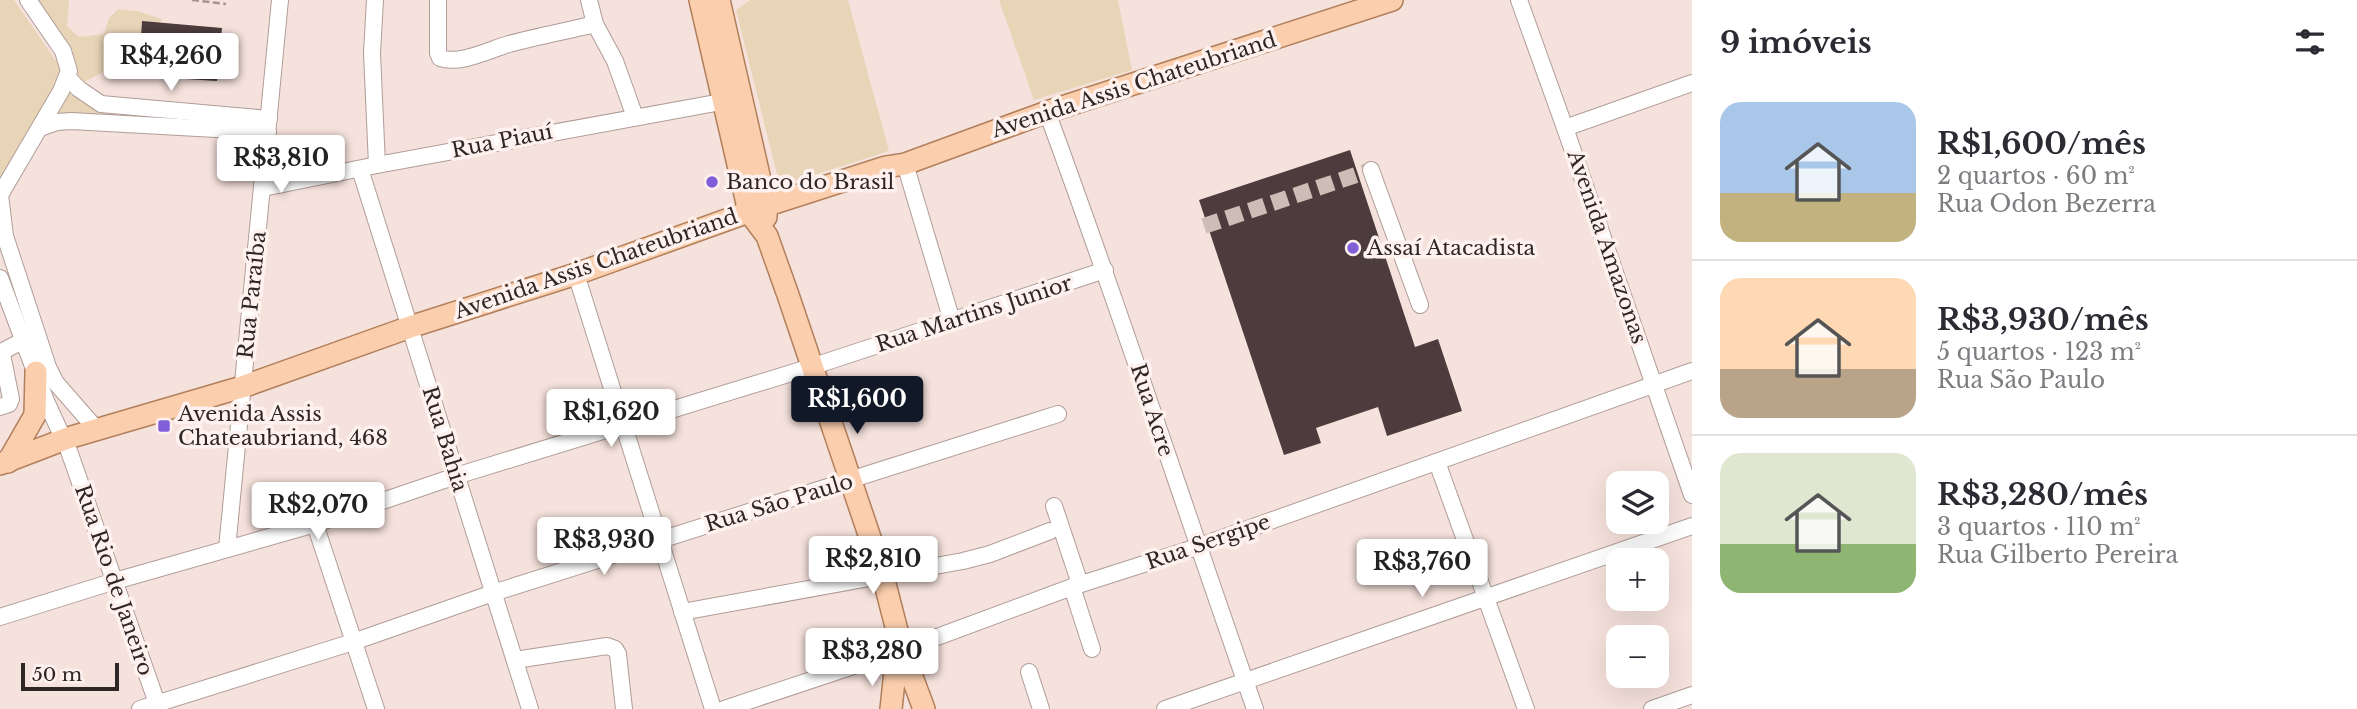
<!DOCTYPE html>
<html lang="pt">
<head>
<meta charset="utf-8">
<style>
  :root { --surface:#fff; --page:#f7f7f7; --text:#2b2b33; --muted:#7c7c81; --line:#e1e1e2; --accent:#111827 }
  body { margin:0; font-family:"Libre Baskerville",serif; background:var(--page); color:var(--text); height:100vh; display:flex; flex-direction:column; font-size:26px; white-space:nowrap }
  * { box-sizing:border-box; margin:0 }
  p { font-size:23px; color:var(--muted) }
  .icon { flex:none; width:38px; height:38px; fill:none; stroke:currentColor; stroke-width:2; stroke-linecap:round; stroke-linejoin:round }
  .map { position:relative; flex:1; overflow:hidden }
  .side { display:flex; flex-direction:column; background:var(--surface); width:665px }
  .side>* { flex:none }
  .fabs { position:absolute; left:1606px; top:471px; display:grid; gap:14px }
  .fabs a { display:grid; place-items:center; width:63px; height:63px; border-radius:14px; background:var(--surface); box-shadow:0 7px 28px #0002; font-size:35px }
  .scale { position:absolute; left:21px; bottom:18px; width:98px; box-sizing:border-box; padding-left:7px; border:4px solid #2f2725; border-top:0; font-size:19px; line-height:24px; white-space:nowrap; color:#2f2725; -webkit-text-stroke:5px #fef1ee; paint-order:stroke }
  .price { position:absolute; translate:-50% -60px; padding:0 16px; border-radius:7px; background:#fff; color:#222; font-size:23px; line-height:46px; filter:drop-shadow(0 2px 4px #0008) }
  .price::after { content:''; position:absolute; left:50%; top:42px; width:21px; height:16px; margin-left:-10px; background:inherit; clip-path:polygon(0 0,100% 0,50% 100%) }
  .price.on { background:var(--accent); color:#fff }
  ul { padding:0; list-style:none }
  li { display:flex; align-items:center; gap:21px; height:175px; padding:0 28px }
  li+li { border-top:2px solid var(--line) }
  li span { display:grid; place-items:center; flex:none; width:196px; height:140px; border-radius:21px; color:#555 }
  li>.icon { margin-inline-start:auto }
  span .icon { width:84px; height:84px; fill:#fffc; stroke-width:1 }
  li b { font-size:30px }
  h2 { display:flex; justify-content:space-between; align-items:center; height:84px; padding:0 28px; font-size:30px }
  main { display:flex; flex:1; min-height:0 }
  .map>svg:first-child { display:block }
  .green { fill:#e8d5b8 }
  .building { fill:#4d3c3d }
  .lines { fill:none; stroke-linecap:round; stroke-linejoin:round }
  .minor-tunnel { stroke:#cebdb7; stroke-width:16; stroke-dasharray:16 8; stroke-linecap:butt }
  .minor-casing { stroke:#b09d97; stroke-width:18 }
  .major-casing { stroke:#b27f5b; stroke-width:24 }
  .path { stroke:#a59591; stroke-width:2.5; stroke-dasharray:7 3.5; stroke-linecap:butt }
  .minor { stroke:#fff; stroke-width:16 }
  .major { stroke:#fbcfae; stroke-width:21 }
  .poi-dot { fill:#815fda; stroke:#fef1ee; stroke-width:2.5 }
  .labels { text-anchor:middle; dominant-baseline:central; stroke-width:7; stroke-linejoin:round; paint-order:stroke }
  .street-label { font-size:21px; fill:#2f2725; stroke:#fef1ee }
  .poi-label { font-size:21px; fill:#2f2725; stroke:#fef1ee; text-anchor:start }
</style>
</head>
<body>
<main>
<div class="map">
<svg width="1692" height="709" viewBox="0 0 1692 709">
  <rect width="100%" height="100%" fill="#f6e2dc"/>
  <!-- green -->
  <g class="green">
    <path d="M 0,0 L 14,0 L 61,68 L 63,80 L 0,187 Z"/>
    <path d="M 31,0 L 69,0 L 67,26 L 79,37 L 104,34 L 109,18 L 118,9 L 137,11 L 162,19 L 140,53 L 84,82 L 75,77 Z"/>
    <path d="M 750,0 L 848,0 L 889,151 L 780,186 L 736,10 Z"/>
    <path d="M 999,0 L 1118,0 L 1132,70 L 1034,100 Z"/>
    <path d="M 69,86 L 96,107 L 266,123 L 48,120 Z"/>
  </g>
  <!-- building -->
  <g class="building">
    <path d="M 142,21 L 222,28 L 217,81 L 124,75 L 124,57 L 205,62 L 206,44 L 141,38 Z"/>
    <path d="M 1350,150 L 1415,347 L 1438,339 L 1462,411 L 1387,436 L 1378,407 L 1316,428 L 1321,443 L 1284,455 L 1199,200 Z"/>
  </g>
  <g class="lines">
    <!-- minor-tunnel -->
    <path class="minor-tunnel" d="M 1204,226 L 1371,170"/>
    <defs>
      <g id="minor">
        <path d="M 375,0 L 372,53 L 377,165"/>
        <path d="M 438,0 L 438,53 L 440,58 C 460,65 489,50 509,44 C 538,36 567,31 595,24"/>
        <path d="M 589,0 L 595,24 L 615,61 L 635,117"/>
        <path d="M 1519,0 L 1565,128 L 1692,495"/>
        <path d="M 67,77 L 79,89 L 101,104 L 269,119"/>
        <path d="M 1047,112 C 1120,309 1185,510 1255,709"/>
        <path d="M 40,128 L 57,122 L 71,121 L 268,132"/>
        <path d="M 1565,128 L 1692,83"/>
        <path d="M 905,164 L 952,321"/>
        <path d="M 360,169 L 530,709"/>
        <path d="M 1371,170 L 1420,305"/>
        <path d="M 263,188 L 377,165 L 732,100"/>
        <path d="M 0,195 L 5,236 L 48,367 L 56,383 L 98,431"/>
        <path d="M 0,195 L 61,91 L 69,71 L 63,51 L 28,0"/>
        <path d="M 576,274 L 713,709"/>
        <path d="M 0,278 L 46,401 L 69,451 L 159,709"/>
        <path d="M 0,407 L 9,404 L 11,399 L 2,354 L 5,350 L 24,340"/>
        <path d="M 1437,462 L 1526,709"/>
        <path d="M 1054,506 L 1080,584"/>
        <path d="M 315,524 L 376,709"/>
        <path d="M 227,549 L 280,0"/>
        <path d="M 1072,587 L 1092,649"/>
        <path d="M 682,612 L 963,561 L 990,554 L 1050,531"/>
        <path d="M 0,617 L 115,581 L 315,524 L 456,476 L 811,367 L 1105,270"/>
        <path d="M 515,660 L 607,646 L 615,649 L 618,654 L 624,709"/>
        <path d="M 1029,672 L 1041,709"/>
        <path d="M 140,709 L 353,642 L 493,593 L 1058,414"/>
        <path d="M 724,709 L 902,650 L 1072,587 L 1197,547 L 1692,371"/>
        <path d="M 1165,709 L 1692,526"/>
        <path d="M 1652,709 L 1692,695"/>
      </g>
      <g id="major">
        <path d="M 700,0 L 749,212 L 767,236 L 788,295 L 883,576 L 902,650 L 924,709"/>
        <path d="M 719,0 L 766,206 L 766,217"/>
        <path d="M 8,462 L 35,415 L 36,372"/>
        <path d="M 0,464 L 68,438 L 242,387 L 410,327 L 576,274 L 768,205 L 886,167 L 905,164 L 1047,112 L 1392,0"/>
        <path d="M 891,709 L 895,671 L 902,650"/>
      </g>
    </defs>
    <!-- minor casing -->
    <use href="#minor" class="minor-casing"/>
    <!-- major casing -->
    <use href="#major" class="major-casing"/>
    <!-- path -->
    <path class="path" d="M 192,0 L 226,4"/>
    <!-- minor -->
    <use href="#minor" class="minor"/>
    <!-- major -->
    <use href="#major" class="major"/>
  </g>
  <!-- markers -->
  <g class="poi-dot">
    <circle cx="712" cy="182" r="7"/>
    <circle cx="1353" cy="248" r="7"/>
    <rect x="157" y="419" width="14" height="14" rx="3.5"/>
  </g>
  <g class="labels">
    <!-- street labels -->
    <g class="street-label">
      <text transform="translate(1134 85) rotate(-18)">Avenida Assis Chateubriand</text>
      <text transform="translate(502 141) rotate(-11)">Rua Piauí</text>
      <text transform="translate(1607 247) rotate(71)">Avenida Amazonas</text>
      <text transform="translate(596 264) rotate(-19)">Avenida Assis Chateubriand</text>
      <text transform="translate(252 295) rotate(-84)">Rua Paraíba</text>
      <text transform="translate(974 314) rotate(-18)">Rua Martins Junior</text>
      <text transform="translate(1152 410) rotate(72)">Rua Acre</text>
      <text transform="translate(445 439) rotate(73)">Rua Bahia</text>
      <text transform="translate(779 503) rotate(-17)">Rua São Paulo</text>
      <text transform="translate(1208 542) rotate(-19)">Rua Sergipe</text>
      <text transform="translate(114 580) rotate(71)">Rua Rio de Janeiro</text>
    </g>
    <!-- poi labels -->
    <g class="poi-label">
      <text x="726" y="182">Banco do Brasil</text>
      <text x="1367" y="248">Assaí Atacadista</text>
      <text x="178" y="414">Avenida Assis<tspan x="178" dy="24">Chateaubriand, 468</tspan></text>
    </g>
  </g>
</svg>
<div class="fabs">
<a><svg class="icon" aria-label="layers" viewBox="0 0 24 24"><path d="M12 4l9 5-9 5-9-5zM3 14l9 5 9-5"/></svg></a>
<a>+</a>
<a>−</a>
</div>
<div class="scale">50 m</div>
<b class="price" style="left:171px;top:93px">R$4,260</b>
<b class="price" style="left:281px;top:195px">R$3,810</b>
<b class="price on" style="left:857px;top:436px">R$1,600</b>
<b class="price" style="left:611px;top:449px">R$1,620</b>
<b class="price" style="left:318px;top:542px">R$2,070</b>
<b class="price" style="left:604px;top:577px">R$3,930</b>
<b class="price" style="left:873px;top:596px">R$2,810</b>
<b class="price" style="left:1422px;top:599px">R$3,760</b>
<b class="price" style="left:872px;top:688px">R$3,280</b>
</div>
<section class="side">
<h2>9 imóveis<svg class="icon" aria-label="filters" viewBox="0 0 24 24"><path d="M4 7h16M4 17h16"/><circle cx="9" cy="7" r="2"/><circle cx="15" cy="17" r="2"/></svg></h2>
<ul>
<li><span style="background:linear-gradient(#a9c7e8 65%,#c2b280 0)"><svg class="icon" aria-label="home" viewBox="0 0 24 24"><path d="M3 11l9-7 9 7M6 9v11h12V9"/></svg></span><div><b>R$1,600/mês</b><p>2 quartos · 60 m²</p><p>Rua Odon Bezerra</p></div></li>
<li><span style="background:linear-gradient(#ffd9b3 65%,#b9a48a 0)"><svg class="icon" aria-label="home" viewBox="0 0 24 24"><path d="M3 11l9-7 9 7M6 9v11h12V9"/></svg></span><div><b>R$3,930/mês</b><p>5 quartos · 123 m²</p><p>Rua São Paulo</p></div></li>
<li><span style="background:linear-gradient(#dfe7d0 65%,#8fb573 0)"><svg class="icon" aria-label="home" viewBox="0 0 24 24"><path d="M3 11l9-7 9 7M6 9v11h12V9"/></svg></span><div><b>R$3,280/mês</b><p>3 quartos · 110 m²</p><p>Rua Gilberto Pereira</p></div></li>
</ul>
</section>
</main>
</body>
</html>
